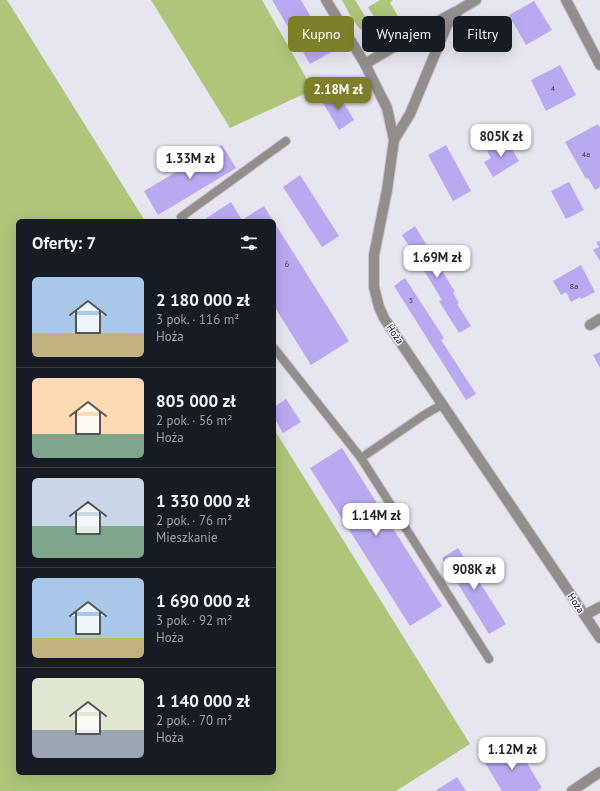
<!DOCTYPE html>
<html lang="pl">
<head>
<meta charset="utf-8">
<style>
  :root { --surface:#171b24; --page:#242831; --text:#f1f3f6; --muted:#9ea1a6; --line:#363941; --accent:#7d7f29 }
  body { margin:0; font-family:"PT Sans",sans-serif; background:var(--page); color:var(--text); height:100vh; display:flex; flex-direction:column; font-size:15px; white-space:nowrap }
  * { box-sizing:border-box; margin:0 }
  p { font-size:13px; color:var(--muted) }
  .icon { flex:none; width:22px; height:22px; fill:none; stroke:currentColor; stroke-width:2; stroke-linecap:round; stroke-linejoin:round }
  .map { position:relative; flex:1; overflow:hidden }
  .panel { position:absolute; left:16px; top:219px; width:260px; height:556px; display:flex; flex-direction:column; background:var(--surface); border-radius:6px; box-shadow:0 4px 16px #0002 }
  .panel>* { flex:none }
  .guide { position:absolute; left:288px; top:16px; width:252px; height:36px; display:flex; gap:8px }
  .price { position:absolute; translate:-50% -34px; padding:0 9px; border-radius:8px; background:#fff; color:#222; font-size:13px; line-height:26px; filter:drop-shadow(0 1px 2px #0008) }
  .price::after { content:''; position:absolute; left:50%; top:24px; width:12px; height:9px; margin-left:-6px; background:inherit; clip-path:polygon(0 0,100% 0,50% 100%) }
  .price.selected { background:var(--accent); color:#fff }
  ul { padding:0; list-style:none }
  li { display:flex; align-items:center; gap:12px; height:100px; padding:0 16px }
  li+li { border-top:1px solid var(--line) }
  li span { display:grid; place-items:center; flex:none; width:112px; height:80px; border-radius:6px; color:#555 }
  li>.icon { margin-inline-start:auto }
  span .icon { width:48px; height:48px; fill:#fffc; stroke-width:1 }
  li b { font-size:17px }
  h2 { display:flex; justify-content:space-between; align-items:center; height:48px; padding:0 16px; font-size:17px }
  .tag { padding:0 14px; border-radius:6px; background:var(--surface); box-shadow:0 4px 16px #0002; font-size:14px; line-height:36px }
  .tag.selected { background:var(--accent); color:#fff }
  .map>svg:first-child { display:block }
  .green { fill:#aec57a }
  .building { fill:#b9a9f1 }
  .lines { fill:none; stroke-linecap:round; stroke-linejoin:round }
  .service-casing { stroke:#c4c4cd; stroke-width:10 }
  .minor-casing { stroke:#c4c4cd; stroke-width:12 }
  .service { stroke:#928e8b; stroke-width:8 }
  .minor { stroke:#928e8b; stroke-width:10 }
  .labels { text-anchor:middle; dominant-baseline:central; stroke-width:3; stroke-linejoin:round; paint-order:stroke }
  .number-label { font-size:8px; fill:#3b374c }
  .street-label { font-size:10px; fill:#111115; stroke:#f4f4fe }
</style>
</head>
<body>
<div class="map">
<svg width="600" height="791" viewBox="0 0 600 791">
  <rect width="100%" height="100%" fill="#e6e6f0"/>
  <!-- green -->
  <g class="green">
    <path d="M 0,0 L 7,0 L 145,221 L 18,221 L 18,773 L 274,773 L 274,429 L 470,744 L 396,791 L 0,791 Z"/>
    <path d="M 151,0 L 262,0 L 313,90 L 230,128 Z"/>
    <path d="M 342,0 L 355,0 L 378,37 C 359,37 350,14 342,0 Z"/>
    <path d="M 380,0 L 393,0 L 390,3 L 404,26 L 402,30 L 389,38 L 387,38 L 368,7 Z"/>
  </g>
  <!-- building -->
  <g class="building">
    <path d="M 272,0 L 301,0 L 331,52 L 310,64 Z"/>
    <path d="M 534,1 L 552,30 L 526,45 L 509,15 Z"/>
    <path d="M 560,65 L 576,95 L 546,111 L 531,80 Z"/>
    <path d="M 337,92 L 354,120 L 339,130 L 322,101 Z"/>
    <path d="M 598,124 L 600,128 L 600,187 L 595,190 L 588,178 L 586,179 L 565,142 Z"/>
    <path d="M 506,139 L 519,161 L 493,177 L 484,162 L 491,158 L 487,151 Z"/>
    <path d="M 222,145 L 236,168 L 158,215 L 144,191 Z"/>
    <path d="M 446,145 L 471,191 L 453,201 L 428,155 Z"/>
    <path d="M 300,175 L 339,236 L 322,247 L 283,187 Z"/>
    <path d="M 569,182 L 584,210 L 566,219 L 551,191 Z"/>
    <path d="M 231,202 L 242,220 L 264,206 L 273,221 L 202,221 Z"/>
    <path d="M 274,222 L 349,341 L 311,365 L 274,306 Z"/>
    <path d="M 415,226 L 455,292 L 453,293 L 459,303 L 457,304 L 471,326 L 459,333 L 439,301 L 442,300 L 402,235 Z"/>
    <path d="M 600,241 L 600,261 L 593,250 L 599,247 L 596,242 Z"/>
    <path d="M 581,265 L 595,292 L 581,299 L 580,297 L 571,302 L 566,292 L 561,295 L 553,281 Z"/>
    <path d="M 405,278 L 444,338 L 441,340 L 476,394 L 466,400 L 394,286 Z"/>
    <path d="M 600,352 L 600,368 L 593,355 Z"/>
    <path d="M 286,399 L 301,422 L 283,433 L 274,418 L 274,407 Z"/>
    <path d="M 342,448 L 442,606 L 410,626 L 310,468 Z"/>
    <path d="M 458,548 L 506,624 L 489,634 L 442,558 Z"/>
    <path d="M 514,742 L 542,788 L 537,791 L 502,791 L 484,761 Z"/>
    <path d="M 457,777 L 466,791 L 435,791 Z"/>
  </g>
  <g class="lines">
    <defs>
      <g id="service">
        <path d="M 184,221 L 181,217 L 286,141"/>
        <path d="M 274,348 L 361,458"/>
        <path d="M 443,404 L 424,415 L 361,458 L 489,659"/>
      </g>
      <g id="minor">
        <path d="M 326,0 L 365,64 L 387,108 L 394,140"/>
        <path d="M 476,0 L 459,10 L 447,25 L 410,114 L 394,140 L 387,190 L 374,255 L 374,287 L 379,307 L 384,318 L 600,638"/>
        <path d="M 566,0 L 600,65"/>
        <path d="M 365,64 L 417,33 L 455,12"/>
        <path d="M 590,325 L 600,319"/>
        <path d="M 585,615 L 600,607"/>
        <path d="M 572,791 L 600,772"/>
      </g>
    </defs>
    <!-- service casing -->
    <use href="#service" class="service-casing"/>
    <!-- minor casing -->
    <use href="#minor" class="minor-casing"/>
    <!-- service -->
    <use href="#service" class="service"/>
    <!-- minor -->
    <use href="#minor" class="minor"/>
  </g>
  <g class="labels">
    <!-- number labels -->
    <g class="number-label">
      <text x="553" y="88">4</text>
      <text x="586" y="154">4a</text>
      <text x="287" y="264">6</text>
      <text x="574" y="286">8a</text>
      <text x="411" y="300">5</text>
    </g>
    <!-- street labels -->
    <g class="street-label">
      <text transform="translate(395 334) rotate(55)">Hoża</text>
      <text transform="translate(576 603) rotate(56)">Hoża</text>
    </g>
  </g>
</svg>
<b class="price selected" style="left:338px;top:111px">2.18M zł</b>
<b class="price" style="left:501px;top:158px">805K zł</b>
<b class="price" style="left:190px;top:180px">1.33M zł</b>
<b class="price" style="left:437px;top:279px">1.69M zł</b>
<b class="price" style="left:376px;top:537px">1.14M zł</b>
<b class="price" style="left:474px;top:591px">908K zł</b>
<b class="price" style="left:512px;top:771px">1.12M zł</b>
<div class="guide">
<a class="tag selected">Kupno</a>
<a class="tag">Wynajem</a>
<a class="tag">Filtry</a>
</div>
<section class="panel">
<h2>Oferty: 7<svg class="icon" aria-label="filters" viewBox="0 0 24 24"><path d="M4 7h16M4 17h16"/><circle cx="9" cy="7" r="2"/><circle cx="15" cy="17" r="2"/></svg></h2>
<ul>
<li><span style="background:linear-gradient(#a9c7e8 70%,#c2b280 0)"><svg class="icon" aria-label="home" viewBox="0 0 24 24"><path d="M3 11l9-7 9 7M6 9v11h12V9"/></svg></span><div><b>2 180 000 zł</b><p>3 pok. · 116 m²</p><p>Hoża</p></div></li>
<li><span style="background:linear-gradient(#ffd9b3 70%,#7fa58c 0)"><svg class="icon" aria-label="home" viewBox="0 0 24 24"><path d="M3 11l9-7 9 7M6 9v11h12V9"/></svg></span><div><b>805 000 zł</b><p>2 pok. · 56 m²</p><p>Hoża</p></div></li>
<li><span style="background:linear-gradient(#c9d6e8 60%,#7fa58c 0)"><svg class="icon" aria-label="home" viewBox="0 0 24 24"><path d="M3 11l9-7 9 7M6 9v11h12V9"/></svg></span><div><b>1 330 000 zł</b><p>2 pok. · 76 m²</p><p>Mieszkanie</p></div></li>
<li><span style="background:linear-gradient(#a9c7e8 75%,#c2b280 0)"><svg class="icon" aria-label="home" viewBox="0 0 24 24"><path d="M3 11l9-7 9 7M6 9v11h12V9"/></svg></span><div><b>1 690 000 zł</b><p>3 pok. · 92 m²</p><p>Hoża</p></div></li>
<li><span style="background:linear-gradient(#dfe7d0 65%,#9aa5b1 0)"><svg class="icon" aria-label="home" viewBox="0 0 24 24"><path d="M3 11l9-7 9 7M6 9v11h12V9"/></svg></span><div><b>1 140 000 zł</b><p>2 pok. · 70 m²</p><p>Hoża</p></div></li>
</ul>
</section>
</div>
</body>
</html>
